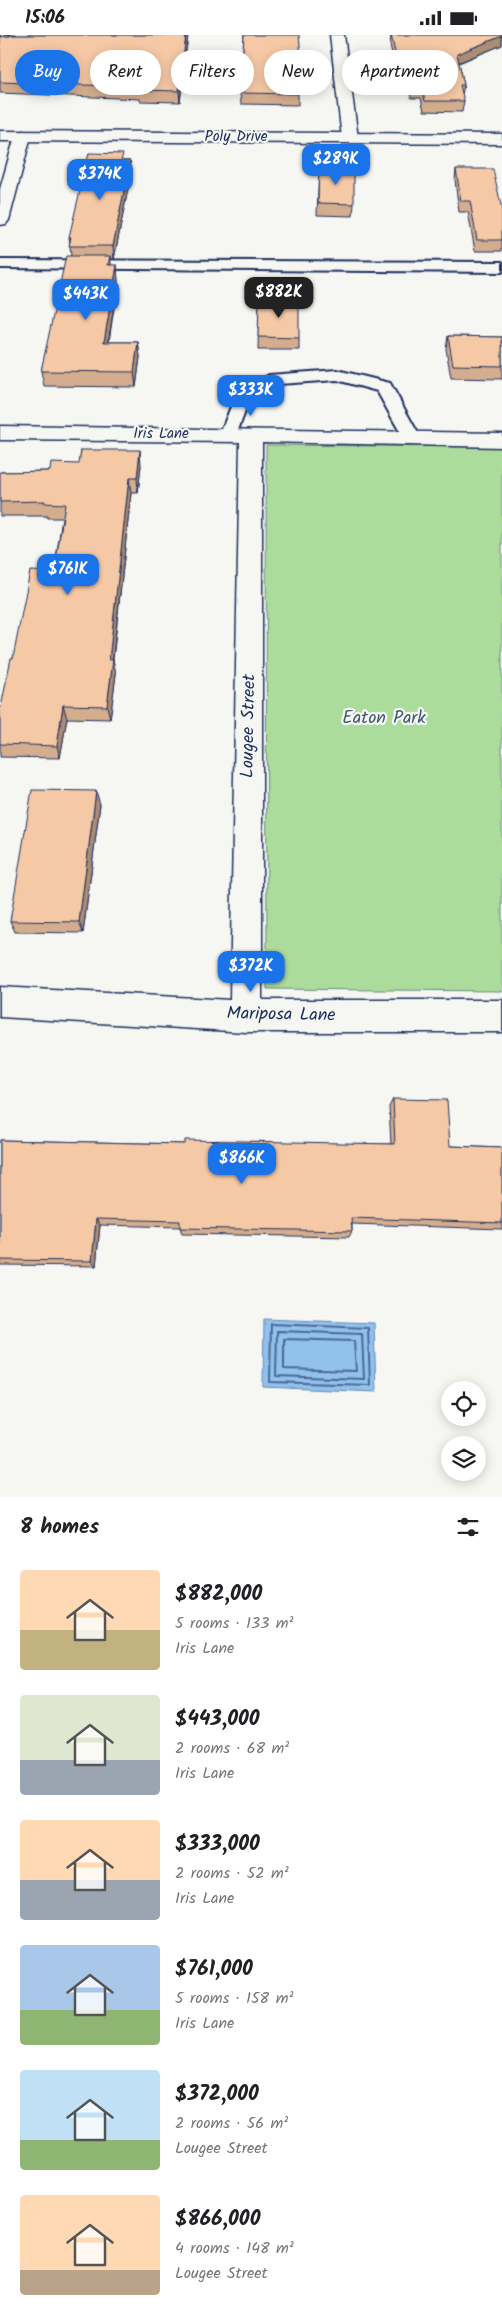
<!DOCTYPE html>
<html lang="en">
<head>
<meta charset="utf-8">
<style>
  :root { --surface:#fff; --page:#f6f6f6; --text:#202124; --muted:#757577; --accent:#1a73e8 }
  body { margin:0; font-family:Kalam,sans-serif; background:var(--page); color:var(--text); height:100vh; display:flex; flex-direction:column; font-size:19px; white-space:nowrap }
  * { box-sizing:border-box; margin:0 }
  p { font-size:16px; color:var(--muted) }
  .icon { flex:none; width:28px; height:28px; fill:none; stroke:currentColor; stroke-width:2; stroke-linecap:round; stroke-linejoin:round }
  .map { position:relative; height:1462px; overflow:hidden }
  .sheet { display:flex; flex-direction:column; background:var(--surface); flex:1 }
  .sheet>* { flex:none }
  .hud { position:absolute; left:15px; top:15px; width:472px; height:45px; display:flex; gap:10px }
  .tools { position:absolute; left:441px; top:1346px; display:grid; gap:10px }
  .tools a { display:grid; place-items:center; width:45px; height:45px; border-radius:50%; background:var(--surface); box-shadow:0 2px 12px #0003; font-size:25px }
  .price { position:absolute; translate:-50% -42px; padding:0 11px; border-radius:10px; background:var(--accent); color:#fff; font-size:16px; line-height:32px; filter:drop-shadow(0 1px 2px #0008) }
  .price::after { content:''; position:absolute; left:50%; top:30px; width:15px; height:11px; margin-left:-8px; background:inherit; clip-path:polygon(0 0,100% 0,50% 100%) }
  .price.selected { background:#222; color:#fff }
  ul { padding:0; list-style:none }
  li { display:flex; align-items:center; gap:15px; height:125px; padding:0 20px }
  li span { display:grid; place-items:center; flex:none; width:140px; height:100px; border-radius:5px; color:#555 }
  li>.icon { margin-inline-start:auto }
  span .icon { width:60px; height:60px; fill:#fffc; stroke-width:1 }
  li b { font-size:21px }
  h2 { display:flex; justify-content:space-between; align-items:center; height:60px; padding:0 20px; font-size:21px }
  .tag { padding:0 18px; border-radius:22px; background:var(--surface); box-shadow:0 2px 12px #0003; font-size:18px; line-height:45px }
  .tag.selected { background:var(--accent); color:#fff }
  .status { display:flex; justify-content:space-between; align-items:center; height:35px; padding:0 25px; background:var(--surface); direction:ltr }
  .status svg { height:14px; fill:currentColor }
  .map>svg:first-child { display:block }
  .green { fill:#acdc9c; stroke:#64867d }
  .water { fill:#91c1ec; stroke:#6287b3 }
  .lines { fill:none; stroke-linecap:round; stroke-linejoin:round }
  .shore { stroke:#4a6997; stroke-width:2 }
  .service-casing { stroke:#1b2f5e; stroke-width:4 }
  .minor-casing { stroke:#1b2f5e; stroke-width:3 }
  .tertiary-casing { stroke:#1b2f5e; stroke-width:3 }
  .service { fill:#f6f6f2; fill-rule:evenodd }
  .minor { fill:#f6f6f2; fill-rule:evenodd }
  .tertiary { fill:#f6f6f2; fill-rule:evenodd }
  .wall { fill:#d4ad8f; stroke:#1b2f5e }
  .shaded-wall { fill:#ac8d74; stroke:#1b2f5e }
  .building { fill:#f6c9a6; stroke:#1b2f5e }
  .labels { text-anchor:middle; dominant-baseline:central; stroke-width:4.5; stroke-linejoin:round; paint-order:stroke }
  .far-street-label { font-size:15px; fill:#1b2f5e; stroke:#f6f6f2 }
  .park-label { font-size:18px; fill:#3f5a6e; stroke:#f6f6f2 }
  .street-label { font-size:18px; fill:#1b2f5e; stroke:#f6f6f2 }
</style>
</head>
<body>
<div class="status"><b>15:06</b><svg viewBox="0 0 49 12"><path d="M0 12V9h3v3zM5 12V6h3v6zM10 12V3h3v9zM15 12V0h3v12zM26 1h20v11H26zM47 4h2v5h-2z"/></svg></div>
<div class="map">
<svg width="502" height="1462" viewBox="0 0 502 1462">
  <rect width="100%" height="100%" fill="#f6f6f2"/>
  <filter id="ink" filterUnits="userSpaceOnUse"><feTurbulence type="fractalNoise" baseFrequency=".02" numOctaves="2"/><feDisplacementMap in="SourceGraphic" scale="10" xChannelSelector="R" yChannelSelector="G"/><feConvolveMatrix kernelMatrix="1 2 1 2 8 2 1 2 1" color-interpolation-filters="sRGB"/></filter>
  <g filter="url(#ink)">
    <!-- green -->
    <path class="green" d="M 266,410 L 502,412 L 502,956 L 267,954 Z"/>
    <!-- water -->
    <path class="water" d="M 264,1284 L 374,1288 L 376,1357 L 263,1352 Z"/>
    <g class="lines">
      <!-- shore -->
      <g class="shore">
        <path d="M 271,1289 L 368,1293 L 370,1350 L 270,1347 Z"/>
        <path d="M 277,1296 L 362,1299 L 364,1344 L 276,1341 Z"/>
        <path d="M 284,1304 L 354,1306 L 356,1336 L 284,1334 Z"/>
      </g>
      <defs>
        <g id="service">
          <path d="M 0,225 L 502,227 L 502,237 L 0,233 Z"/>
          <path d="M 337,335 L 390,348 L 420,402 L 417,406 L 405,406 L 377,356 L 337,345 L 279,349 L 249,366 L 235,403 L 223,403 L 220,399 L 236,359 L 269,340 Z"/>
        </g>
        <g id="minor">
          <path d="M 1,0 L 15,0 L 10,11 L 0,12 Z"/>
          <path d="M 330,0 L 344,0 L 358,103 L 350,108 L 342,103 Z"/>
          <path d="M 23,96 L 31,101 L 9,185 L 6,189 L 0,190 L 0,154 L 15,101 Z"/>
          <path d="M 0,391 L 502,398 L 502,412 L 262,407 L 262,965 L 502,965 L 502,997 L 246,997 L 0,982 L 0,952 L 230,965 L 240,407 L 0,405 Z"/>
        </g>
        <path id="tertiary" d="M 0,96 L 502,99 L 502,109 L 0,106 Z"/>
      </defs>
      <!-- service casing -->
      <use href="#service" class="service-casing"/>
      <!-- minor casing -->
      <use href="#minor" class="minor-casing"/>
      <!-- tertiary casing -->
      <use href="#tertiary" class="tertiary-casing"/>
      <!-- service -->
      <use href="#service" class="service"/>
      <!-- minor -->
      <use href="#minor" class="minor"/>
      <!-- tertiary -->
      <use href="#tertiary" class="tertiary"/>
    </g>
    <!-- wall -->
    <g class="wall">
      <path d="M 10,0 L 188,0 L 180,67 L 140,66 L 140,64 L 0,58 L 0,2 L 10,1 Z"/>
      <path d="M 244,0 L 303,42 L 302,53 L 298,53 L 298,70 L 241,69 L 240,58 Z"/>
      <path d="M 391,0 L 502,0 L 502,10 L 459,28 L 464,50 L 462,60 L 464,66 L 462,77 L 424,76 L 421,63 L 411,63 L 409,49 L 399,49 L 390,10 Z"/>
      <path d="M 123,126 L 130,126 L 131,139 L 114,224 L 110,224 L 111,230 L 118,245 L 109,307 L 138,307 L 140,322 L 136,352 L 44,351 L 41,336 L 71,221 L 69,202 Z"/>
      <path d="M 319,132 L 354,169 L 353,181 L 317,180 Z"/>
      <path d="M 456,134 L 502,175 L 502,216 L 475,216 L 468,177 L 459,177 L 455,145 Z"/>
      <path d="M 259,265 L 299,303 L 299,315 L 258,315 Z"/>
      <path d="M 448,301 L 502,302 L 502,344 L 451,343 L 446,314 Z"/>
      <path d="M 141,430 L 138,458 L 131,458 L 113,625 L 116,639 L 110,684 L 67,683 L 60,723 L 0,722 L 0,677 L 13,623 L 54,537 L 62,483 L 47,483 L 47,481 L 0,481 L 0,437 L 50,436 Z"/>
      <path d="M 100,769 L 83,898 L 15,897 L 10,886 Z"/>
      <path d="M 393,1064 L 450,1111 L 502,1113 L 502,1194 L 352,1189 L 352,1196 L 349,1202 L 182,1199 L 180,1192 L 100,1190 L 96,1231 L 0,1230 L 0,1105 L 184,1109 L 391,1109 L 389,1072 Z"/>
    </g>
    <!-- shaded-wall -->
    <g class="shaded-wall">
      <path d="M 186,0 L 188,0 L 180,67 L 179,56 Z"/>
      <path d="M 502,1 L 502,10 L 455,29 L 457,19 Z"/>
      <path d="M 130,126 L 131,139 L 114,224 L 113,211 Z"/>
      <path d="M 110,221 L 112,236 L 108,230 Z"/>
      <path d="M 117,230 L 118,245 L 106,321 L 104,307 Z"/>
      <path d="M 138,307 L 140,322 L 136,352 L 134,337 Z"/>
      <path d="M 140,415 L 141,430 L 138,458 L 137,443 Z"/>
      <path d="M 129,443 L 131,458 L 111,639 L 109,625 Z"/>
      <path d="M 113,625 L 116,639 L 110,684 L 107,671 Z"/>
      <path d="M 63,670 L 67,683 L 60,723 L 57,711 Z"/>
      <path d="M 96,756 L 100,769 L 83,898 L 79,887 Z"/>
      <path d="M 96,1184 L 100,1190 L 96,1231 L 92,1226 Z"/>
    </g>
    <!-- building -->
    <g class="building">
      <path d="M 10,0 L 186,0 L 179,56 L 139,55 L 140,52 L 0,47 L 0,2 L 10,1 Z"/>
      <path d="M 244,0 L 299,0 L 303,42 L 297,42 L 298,59 L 240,58 Z"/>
      <path d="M 391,0 L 502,0 L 502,1 L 457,19 L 464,50 L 460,50 L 464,66 L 425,66 L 422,53 L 413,53 L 410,39 L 400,39 Z"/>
      <path d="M 89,118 L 123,119 L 121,126 L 130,126 L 113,211 L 69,211 L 71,202 L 69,202 Z"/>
      <path d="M 319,132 L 354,133 L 354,169 L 318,168 Z"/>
      <path d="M 456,134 L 493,134 L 502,175 L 502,205 L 477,205 L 470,166 L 461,166 Z"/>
      <path d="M 66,221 L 110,221 L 108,230 L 117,230 L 104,307 L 138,307 L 134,337 L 41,336 Z"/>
      <path d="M 259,265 L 299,265 L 299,303 L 258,302 Z"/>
      <path d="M 448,301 L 502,302 L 502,331 L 453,330 Z"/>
      <path d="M 81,415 L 140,415 L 137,443 L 129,443 L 109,625 L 113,625 L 107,671 L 63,670 L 57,711 L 0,709 L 0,677 L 11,623 L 13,623 L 30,536 L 54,537 L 65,469 L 44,468 L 45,466 L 0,467 L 0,437 L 50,436 L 51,428 L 79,429 Z"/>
      <path d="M 32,755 L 96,756 L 79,887 L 10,886 Z"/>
      <path d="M 393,1064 L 447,1065 L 450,1111 L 502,1113 L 502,1188 L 351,1183 L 352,1196 L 180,1193 L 180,1186 L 96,1184 L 92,1226 L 0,1225 L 0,1105 L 184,1109 L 185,1105 L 395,1109 Z"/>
    </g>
  </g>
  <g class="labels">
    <!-- far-street labels -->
    <g class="far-street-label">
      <text x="236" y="102">Poly Drive</text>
      <text x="161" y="399">Iris Lane</text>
    </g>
    <!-- park labels -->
    <g class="park-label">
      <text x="384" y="683">Eaton Park</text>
    </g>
    <!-- street labels -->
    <g class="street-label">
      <text transform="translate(249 691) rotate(-89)">Lougee Street</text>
      <text transform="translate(281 980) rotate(1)">Mariposa Lane</text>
    </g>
  </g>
</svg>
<div class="tools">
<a><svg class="icon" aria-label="locate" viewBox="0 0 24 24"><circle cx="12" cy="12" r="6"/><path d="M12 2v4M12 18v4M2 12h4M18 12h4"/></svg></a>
<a><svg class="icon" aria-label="layers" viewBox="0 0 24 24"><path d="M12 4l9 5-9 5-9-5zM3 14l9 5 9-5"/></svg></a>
</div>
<b class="price" style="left:336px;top:151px">$289K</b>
<b class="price" style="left:100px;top:166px">$374K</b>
<b class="price selected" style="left:279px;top:284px">$882K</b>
<b class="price" style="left:86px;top:286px">$443K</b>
<b class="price" style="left:251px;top:382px">$333K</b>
<b class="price" style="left:68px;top:561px">$761K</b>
<b class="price" style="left:251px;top:958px">$372K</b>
<b class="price" style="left:242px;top:1150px">$866K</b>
<div class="hud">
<a class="tag selected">Buy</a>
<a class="tag">Rent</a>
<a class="tag">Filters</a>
<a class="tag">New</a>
<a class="tag">Apartment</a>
</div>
</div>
<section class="sheet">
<h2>8 homes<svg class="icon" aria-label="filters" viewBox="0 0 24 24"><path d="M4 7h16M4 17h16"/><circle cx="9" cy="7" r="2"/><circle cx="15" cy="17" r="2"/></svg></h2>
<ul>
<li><span style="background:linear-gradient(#ffd9b3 60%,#c2b280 0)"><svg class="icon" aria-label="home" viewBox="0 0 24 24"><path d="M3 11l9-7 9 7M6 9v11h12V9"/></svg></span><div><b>$882,000</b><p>5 rooms · 133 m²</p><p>Iris Lane</p></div></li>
<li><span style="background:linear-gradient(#dfe7d0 65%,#9aa5b1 0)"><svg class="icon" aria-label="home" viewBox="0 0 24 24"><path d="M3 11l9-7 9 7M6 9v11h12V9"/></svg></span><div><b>$443,000</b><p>2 rooms · 68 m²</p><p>Iris Lane</p></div></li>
<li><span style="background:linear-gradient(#ffd9b3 60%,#9aa5b1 0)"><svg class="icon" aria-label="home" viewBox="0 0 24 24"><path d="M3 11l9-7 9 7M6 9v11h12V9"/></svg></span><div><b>$333,000</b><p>2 rooms · 52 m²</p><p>Iris Lane</p></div></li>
<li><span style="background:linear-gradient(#a9c7e8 65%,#8fb573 0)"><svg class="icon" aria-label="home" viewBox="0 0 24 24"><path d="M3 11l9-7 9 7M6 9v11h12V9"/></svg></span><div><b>$761,000</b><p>5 rooms · 158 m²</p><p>Iris Lane</p></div></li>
<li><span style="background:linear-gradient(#bfe0f5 70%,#8fb573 0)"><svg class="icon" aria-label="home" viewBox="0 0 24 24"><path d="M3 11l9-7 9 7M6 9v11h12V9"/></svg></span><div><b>$372,000</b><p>2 rooms · 56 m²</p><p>Lougee Street</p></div></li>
<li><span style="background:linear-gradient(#ffd9b3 75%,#b9a48a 0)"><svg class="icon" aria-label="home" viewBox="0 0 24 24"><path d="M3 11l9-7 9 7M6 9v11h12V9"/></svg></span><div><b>$866,000</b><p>4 rooms · 148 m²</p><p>Lougee Street</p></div></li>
</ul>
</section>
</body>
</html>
